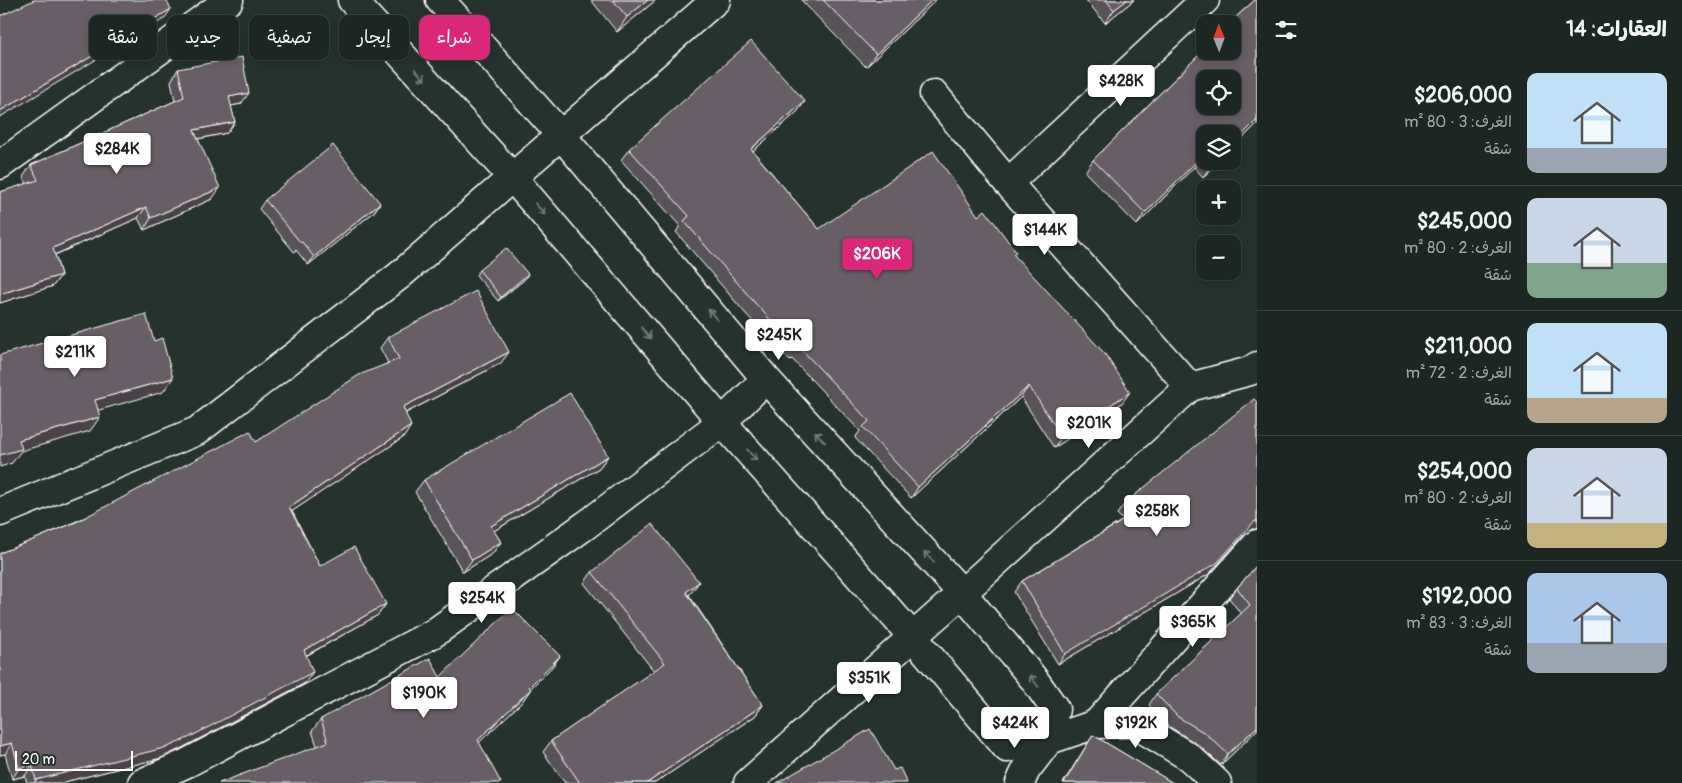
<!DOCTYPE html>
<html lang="ar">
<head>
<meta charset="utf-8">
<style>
  :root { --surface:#1c2622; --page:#252e2a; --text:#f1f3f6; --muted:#a0a5a5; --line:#3a4340; --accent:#db2777 }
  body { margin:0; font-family:Pangolin,"Playpen Sans Arabic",sans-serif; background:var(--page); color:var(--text); direction:rtl; height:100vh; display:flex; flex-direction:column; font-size:19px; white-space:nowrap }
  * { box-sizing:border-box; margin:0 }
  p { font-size:16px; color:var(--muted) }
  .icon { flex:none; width:28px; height:28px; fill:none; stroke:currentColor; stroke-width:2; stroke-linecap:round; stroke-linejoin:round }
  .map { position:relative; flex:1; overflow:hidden; direction:ltr }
  .sheet { display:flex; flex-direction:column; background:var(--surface); width:425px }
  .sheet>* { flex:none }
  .hud { position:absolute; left:15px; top:15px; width:475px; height:45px; direction:rtl; display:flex; gap:10px }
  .needle { width:32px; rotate:359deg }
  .buttons { position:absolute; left:1196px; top:15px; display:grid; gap:10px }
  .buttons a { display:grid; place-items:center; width:45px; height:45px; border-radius:10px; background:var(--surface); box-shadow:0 2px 8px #0003,0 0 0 1px var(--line); font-size:25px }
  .scale { position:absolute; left:15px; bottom:12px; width:118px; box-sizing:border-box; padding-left:5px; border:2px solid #fff; border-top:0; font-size:14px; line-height:18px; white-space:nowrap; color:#fff; -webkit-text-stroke:4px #26332d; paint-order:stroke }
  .price { position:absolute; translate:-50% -42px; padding:0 11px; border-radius:5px; background:#fff; color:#222; font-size:16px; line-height:32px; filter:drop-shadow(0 1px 2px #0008) }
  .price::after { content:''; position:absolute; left:50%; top:30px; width:15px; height:11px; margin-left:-8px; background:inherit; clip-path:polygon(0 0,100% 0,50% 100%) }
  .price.on { background:var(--accent); color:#fff }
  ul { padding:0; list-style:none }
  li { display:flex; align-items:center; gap:15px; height:125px; padding:0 15px }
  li+li { border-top:1px solid var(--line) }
  li span { display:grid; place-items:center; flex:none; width:140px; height:100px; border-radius:10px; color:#555 }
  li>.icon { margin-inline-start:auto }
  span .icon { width:60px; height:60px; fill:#fffc; stroke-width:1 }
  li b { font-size:21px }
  h2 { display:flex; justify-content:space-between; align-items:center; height:60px; padding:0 15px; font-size:21px }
  .chip { padding:0 18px; border-radius:10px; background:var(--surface); box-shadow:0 2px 8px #0003,0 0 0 1px var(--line); font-size:18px; line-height:45px }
  .chip.on { background:var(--accent); color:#fff }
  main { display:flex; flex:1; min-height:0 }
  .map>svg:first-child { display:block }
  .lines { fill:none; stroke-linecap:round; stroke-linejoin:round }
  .minor-casing { stroke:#fff; stroke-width:31 }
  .minor { stroke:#26332d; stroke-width:28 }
  .wall { fill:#595258; stroke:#fff; fill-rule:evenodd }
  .shaded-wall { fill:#494247; stroke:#fff }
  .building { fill:#685f66; stroke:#fff; fill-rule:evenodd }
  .oneway { stroke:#727a76 }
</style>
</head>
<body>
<main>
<section class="sheet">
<h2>العقارات: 14<svg class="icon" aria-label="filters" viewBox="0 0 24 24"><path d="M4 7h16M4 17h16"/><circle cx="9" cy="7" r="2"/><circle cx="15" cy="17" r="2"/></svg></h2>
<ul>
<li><span style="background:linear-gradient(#bfe0f5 75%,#9aa5b1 0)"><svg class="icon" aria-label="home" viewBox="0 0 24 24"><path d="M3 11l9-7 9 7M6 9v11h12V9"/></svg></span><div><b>$206,000</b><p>الغرف: 3 · 80 m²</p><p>شقة</p></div></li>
<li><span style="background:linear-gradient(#c9d6e8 65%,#7fa58c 0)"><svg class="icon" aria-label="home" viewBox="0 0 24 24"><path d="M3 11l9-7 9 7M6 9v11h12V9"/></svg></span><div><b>$245,000</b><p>الغرف: 2 · 80 m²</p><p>شقة</p></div></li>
<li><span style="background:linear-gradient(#bfe0f5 75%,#b9a48a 0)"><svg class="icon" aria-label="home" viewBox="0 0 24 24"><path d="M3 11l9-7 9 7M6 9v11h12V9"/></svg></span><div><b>$211,000</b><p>الغرف: 2 · 72 m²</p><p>شقة</p></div></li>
<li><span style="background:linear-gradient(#c9d6e8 75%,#c2b280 0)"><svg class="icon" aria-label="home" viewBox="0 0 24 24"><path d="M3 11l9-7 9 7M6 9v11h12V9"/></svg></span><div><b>$254,000</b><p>الغرف: 2 · 80 m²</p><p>شقة</p></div></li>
<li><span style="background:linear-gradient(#a9c7e8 70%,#9aa5b1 0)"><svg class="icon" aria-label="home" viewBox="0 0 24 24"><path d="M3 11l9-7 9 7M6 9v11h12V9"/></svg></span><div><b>$192,000</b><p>الغرف: 3 · 83 m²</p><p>شقة</p></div></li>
</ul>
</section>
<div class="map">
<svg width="1257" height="783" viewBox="0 0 1257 783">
  <rect width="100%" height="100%" fill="#26332d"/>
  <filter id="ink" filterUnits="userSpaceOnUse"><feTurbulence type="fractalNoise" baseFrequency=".02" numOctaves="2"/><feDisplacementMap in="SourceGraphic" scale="10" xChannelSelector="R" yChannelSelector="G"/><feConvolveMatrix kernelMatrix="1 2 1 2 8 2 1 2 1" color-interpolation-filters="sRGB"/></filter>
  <g filter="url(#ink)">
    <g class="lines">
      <defs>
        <g id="minor">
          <path d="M 352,0 L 513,178 L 722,422 L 913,637 L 1007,748 L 1049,740 L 1096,724 L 1133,723 L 1189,757 L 1217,783"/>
          <path d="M 440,0 L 561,135 L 766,379 L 962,593 L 1033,678 L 1055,709 L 1049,740 L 1026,770 L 1020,783"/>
          <path d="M 934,94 L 1008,183 L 1190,387"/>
          <path d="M 0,165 L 229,0"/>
          <path d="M 1008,183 L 1205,0"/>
          <path d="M 0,512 L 197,431 L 400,275 L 716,0"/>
          <path d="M 1096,724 L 1257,544"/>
          <path d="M 142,783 L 187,763 L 434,633 L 586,525 L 722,422 L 766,379"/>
          <path d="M 748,783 L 962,593 L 1190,387 L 1250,371 L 1257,366"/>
        </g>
      </defs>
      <!-- minor casing -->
      <use href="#minor" class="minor-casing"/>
      <!-- minor -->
      <use href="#minor" class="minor"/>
    </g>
    <!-- wall -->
    <g class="wall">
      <path d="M 591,0 L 656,0 L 617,32 Z"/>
      <path d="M 802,0 L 936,0 L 866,67 L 802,1 Z"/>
      <path d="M 1086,0 L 1134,0 L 1105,23 Z"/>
      <path d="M 1255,0 L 1257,0 L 1257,124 L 1232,148 L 1232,134 L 1205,134 L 1205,161 L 1220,161 L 1203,177 L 1194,167 L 1137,225 L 1085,172 L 1093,160 L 1205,49 L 1205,51 L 1232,51 L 1232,24 L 1228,24 ZM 1205,79 L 1232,79 L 1232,106 L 1205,106 Z"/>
      <path d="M 178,69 L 241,104 L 231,106 L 235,122 L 227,133 L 198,139 L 212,199 L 144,230 L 138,218 L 55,255 L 61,275 L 53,286 L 0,303 L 0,192 L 27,184 L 23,177 L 31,165 L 175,101 L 171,81 Z"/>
      <path d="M 805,101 L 797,112 L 753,151 L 819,229 L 978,216 L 1014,255 L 1122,403 L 1054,448 L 1021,397 L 911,498 L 855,438 L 860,431 L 792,359 L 790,361 L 746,314 L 676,232 L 680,226 L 621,160 L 629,149 Z"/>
      <path d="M 265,200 L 380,203 L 374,212 L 308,265 L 296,250 L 294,252 L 259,209 Z"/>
      <path d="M 479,270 L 525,279 L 498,301 L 476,275 Z"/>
      <path d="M 388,337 L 501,363 L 406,413 L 404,437 L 292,511 L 320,566 L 386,604 L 378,615 L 306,656 L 305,683 L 180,749 L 161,758 L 60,783 L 27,783 L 25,776 L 12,779 L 5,754 L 0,755 L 0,553 L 38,538 L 256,442 L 388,363 L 380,348 Z"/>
      <path d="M 1257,402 L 1257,529 L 1252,529 L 1245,534 L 1209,574 L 1058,664 L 1014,592 L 1022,581 L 1123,520 L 1117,514 L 1125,503 Z"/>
      <path d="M 608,456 L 599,468 L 494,531 L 501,542 L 492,554 L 463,572 L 415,492 L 424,480 Z"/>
      <path d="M 1257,565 L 1257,730 L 1221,765 L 1197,744 L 1170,727 L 1149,705 L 1156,694 L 1241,614 L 1229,598 L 1237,588 Z"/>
      <path d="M 592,572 L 691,593 L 689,595 L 763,705 L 755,716 L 655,783 L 565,783 L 543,752 L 551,741 L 654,671 L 584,583 Z"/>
      <path d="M 560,656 L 551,668 L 530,689 L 522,702 L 479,742 L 317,746 L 312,731 L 321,719 L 440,677 Z"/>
      <path d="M 1093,735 L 1173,783 L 1063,783 Z"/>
    </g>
    <!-- shaded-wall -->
    <g class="shaded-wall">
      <path d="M 648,0 L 656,0 L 617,32 L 627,17 Z"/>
      <path d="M 932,0 L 936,0 L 866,67 L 876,54 Z"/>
      <path d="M 1127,0 L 1134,0 L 1105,23 L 1114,10 Z"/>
      <path d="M 171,9 L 164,19 L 0,117 L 0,111 Z"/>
      <path d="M 249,93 L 241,104 L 221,108 L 229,97 Z"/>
      <path d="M 805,101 L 797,112 L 743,160 L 751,149 Z"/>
      <path d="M 1257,120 L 1257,124 L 1232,148 L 1232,145 Z"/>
      <path d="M 235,122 L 227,133 L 187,141 L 194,130 Z"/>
      <path d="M 1203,155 L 1194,167 L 1137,225 L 1145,213 Z"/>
      <path d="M 1216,161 L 1220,161 L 1203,177 L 1212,165 Z"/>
      <path d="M 220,188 L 212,199 L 144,230 L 151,218 Z"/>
      <path d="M 380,203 L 374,212 L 308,265 L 314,257 Z"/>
      <path d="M 146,207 L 138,218 L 45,259 L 53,248 Z"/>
      <path d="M 528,274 L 525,279 L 498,301 L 501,297 Z"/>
      <path d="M 61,275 L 53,286 L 0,303 L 0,294 Z"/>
      <path d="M 509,352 L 501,363 L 396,418 L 403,407 Z"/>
      <path d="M 173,378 L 163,392 L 85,414 L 95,400 Z"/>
      <path d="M 1029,386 L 1021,397 L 911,498 L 918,487 Z"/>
      <path d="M 1130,392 L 1122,403 L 1054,448 L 1062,437 Z"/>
      <path d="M 100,417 L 90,431 L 21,451 L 12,463 L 0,467 L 0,455 L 19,440 Z"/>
      <path d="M 411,426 L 404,437 L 282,518 L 289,507 Z"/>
      <path d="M 608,456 L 599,468 L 482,538 L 491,526 Z"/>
      <path d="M 1257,520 L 1257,529 L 1252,529 L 1245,534 L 1209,574 L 1058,664 L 1065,654 Z"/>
      <path d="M 501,542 L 492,554 L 463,572 L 472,560 Z"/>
      <path d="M 699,582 L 691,593 L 679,603 L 686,592 Z"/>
      <path d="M 386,604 L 378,615 L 296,661 L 304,650 Z"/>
      <path d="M 560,656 L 551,668 L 520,699 L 529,687 Z"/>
      <path d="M 313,672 L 305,683 L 180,749 L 161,758 L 60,783 L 34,783 L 36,780 Z"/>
      <path d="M 531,689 L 522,702 L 469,752 L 478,740 Z"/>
      <path d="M 763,705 L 755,716 L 655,783 L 647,783 Z"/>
      <path d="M 1257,727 L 1257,730 L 1221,765 L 1228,754 Z"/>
      <path d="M 12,743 L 5,754 L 0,755 L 0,746 Z"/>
      <path d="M 32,765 L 25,776 L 12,779 L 19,768 Z"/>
    </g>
    <!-- building -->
    <g class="building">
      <path d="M 34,0 L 166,0 L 171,9 L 0,111 L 0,16 Z"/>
      <path d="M 613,0 L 648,0 L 627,17 Z"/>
      <path d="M 823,0 L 932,0 L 876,54 Z"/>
      <path d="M 1106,0 L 1127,0 L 1114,10 Z"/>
      <path d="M 1255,0 L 1257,0 L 1257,120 L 1232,145 L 1232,134 L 1205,134 L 1205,158 L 1203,155 L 1145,213 L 1093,160 L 1205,49 L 1205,51 L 1232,51 L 1232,24 L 1228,24 ZM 1205,79 L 1232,79 L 1232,106 L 1205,106 Z"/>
      <path d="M 751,41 L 805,101 L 751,149 L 819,229 L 933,151 L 978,216 L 985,210 L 1016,252 L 1013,254 L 1105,354 L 1130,392 L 1062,437 L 1029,386 L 918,487 L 863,427 L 869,421 L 800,348 L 798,350 L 754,302 L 684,221 L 689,216 L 629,149 Z"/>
      <path d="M 242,57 L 249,93 L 229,97 L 235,122 L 194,130 L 220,188 L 151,218 L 146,207 L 53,248 L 61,275 L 0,294 L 0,192 L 38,180 L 31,165 L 184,97 L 178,69 Z"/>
      <path d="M 333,145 L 380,203 L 314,257 L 302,242 L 301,243 L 265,200 Z"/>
      <path d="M 1208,161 L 1216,161 L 1212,165 Z"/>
      <path d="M 506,248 L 528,274 L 501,297 L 479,270 Z"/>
      <path d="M 476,291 L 509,352 L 403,407 L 411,426 L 289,507 L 320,566 L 354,547 L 386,604 L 304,650 L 313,672 L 188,738 L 168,747 L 36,780 L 32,765 L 19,768 L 12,743 L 0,746 L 0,553 L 38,538 L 76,522 L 250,431 L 256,442 L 359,375 L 399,359 L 388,337 Z"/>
      <path d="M 146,314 L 154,341 L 162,338 L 173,378 L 95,400 L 100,417 L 19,440 L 22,449 L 0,455 L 0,355 Z"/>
      <path d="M 570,393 L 608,456 L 491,526 L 501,542 L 472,560 L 424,480 Z"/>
      <path d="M 1254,399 L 1257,402 L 1257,520 L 1253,523 L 1217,563 L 1065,654 L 1022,581 L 1134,514 L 1125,503 Z"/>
      <path d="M 652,524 L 699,582 L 686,592 L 763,705 L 647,783 L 580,783 L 551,741 L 665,663 L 592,572 Z"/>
      <path d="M 1257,565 L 1257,727 L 1228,754 L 1205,733 L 1178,717 L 1156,694 L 1250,605 L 1237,588 Z"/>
      <path d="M 512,608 L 560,656 L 529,687 L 531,689 L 478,740 L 501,783 L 219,783 L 328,742 L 321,719 L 430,658 L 440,677 Z"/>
      <path d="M 870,729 L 894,770 L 900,768 L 907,783 L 777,783 Z"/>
      <path d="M 1093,735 L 1173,783 L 1064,783 Z"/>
    </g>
    <!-- one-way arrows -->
    <defs><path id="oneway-shaft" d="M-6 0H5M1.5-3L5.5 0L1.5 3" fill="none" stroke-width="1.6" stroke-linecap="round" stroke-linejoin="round" transform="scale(1.25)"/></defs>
    <g class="oneway">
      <use href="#oneway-shaft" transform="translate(420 75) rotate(48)"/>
      <use href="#oneway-shaft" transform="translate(540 209) rotate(49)"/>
      <use href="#oneway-shaft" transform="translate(713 315) rotate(-130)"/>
      <use href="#oneway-shaft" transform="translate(646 333) rotate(49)"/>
      <use href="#oneway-shaft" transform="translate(820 437) rotate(-132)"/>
      <use href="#oneway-shaft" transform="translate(752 455) rotate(48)"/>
      <use href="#oneway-shaft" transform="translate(929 557) rotate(-132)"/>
      <use href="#oneway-shaft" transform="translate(1034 681) rotate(-127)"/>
    </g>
  </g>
</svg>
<div class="buttons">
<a><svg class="needle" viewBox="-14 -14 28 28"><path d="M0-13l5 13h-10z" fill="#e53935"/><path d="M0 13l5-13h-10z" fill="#a0a5a5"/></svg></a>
<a><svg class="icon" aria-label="locate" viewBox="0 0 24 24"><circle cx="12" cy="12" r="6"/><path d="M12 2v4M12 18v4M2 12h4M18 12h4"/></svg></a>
<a><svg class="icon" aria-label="layers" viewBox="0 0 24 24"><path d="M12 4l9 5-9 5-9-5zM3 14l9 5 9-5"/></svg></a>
<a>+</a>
<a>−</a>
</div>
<div class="scale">20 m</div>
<b class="price" style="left:1121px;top:107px">$428K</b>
<b class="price" style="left:117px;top:175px">$284K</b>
<b class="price" style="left:1045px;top:256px">$144K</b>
<b class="price on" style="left:877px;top:280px">$206K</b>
<b class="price" style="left:779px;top:361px">$245K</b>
<b class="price" style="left:75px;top:378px">$211K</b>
<b class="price" style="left:1089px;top:449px">$201K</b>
<b class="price" style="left:1157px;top:537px">$258K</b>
<b class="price" style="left:482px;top:624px">$254K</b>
<b class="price" style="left:1193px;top:648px">$365K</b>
<b class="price" style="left:869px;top:704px">$351K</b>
<b class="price" style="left:424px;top:719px">$190K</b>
<b class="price" style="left:1015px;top:749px">$424K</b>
<b class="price" style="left:1136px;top:749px">$192K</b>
<div class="hud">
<a class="chip on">شراء</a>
<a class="chip">إيجار</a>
<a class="chip">تصفية</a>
<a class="chip">جديد</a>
<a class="chip">شقة</a>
</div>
</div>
</main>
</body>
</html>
